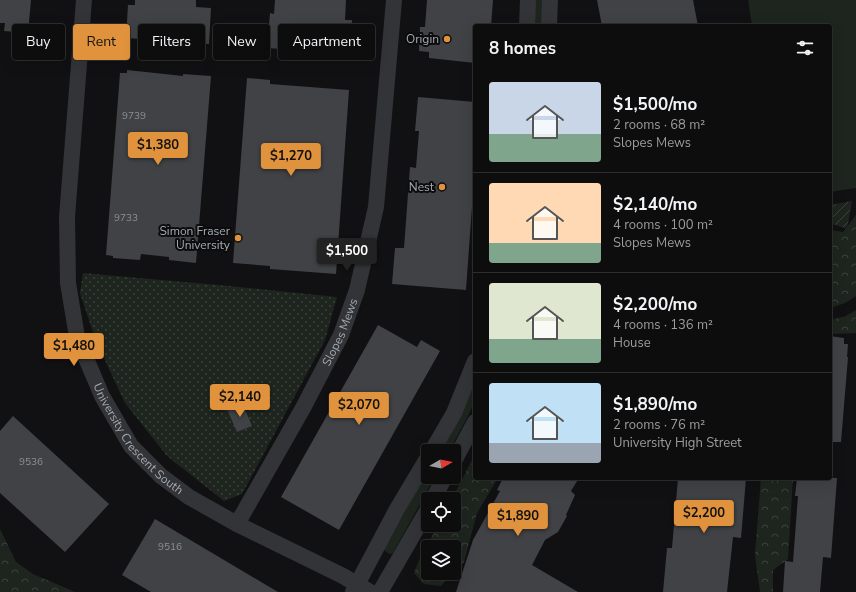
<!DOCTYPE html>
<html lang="en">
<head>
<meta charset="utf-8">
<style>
  :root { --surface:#0d0d0e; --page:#1b1b1c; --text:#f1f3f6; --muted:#9a9c9e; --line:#2d2d2e; --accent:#e0933c }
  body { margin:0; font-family:"Nunito Sans",sans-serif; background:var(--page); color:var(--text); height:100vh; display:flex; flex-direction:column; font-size:15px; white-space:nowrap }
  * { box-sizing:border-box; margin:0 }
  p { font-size:13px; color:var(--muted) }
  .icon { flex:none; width:22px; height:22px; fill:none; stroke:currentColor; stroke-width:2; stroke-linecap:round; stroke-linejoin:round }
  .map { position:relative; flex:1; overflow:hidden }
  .drawer { position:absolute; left:473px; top:24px; width:359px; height:456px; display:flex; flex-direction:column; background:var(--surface); border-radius:4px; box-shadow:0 4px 16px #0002,0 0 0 1px var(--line) }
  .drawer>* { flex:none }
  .banner { position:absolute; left:12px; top:24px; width:380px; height:36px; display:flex; gap:8px }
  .needle { width:26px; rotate:81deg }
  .tools { position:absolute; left:421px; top:444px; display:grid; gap:8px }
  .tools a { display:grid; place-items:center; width:40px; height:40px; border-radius:4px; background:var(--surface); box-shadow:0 4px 16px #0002,0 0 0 1px var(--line); font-size:20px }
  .price { position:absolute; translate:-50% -34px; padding:0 9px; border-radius:4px; background:var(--accent); color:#111; font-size:13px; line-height:26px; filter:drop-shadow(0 1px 2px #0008) }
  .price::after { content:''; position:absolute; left:50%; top:24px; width:12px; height:9px; margin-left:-6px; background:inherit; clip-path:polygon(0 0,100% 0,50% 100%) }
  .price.active { background:#222; color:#fff }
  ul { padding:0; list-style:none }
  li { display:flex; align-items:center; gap:12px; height:100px; padding:0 16px }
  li+li { border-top:1px solid var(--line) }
  li span { display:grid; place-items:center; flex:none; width:112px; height:80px; border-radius:4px; color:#555 }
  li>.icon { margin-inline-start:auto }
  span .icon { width:48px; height:48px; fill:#fffc; stroke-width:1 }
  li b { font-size:17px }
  h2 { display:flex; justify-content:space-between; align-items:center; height:48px; padding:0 16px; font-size:17px }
  .pill { padding:0 14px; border-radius:4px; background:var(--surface); box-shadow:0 4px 16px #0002,0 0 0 1px var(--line); font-size:14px; line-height:36px }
  .pill.active { background:var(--accent); color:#111 }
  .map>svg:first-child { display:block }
  .grass { fill:#1e251e }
  .forest { fill:url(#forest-crowns) }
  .park { fill:url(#park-dots) }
  .garden { fill:url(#garden-furrows) }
  .building { fill:#404245 }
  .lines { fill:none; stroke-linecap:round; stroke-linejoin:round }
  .minor { stroke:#333437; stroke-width:16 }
  .poi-dot { fill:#e0933c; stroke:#0c0c0d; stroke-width:1.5 }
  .labels { text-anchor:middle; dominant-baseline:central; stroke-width:4; stroke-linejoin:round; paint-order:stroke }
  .number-label { font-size:10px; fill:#8b9097 }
  .poi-label { font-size:12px; fill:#a4aab2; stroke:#0c0c0d; text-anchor:end }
  .street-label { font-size:12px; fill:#a4aab2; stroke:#0c0c0d }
</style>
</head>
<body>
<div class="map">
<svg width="856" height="592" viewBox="0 0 856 592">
  <defs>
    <pattern id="forest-crowns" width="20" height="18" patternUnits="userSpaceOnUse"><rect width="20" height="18" fill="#1e251e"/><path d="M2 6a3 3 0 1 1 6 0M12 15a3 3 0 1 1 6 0" fill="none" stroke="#3c423c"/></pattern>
    <pattern id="park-dots" width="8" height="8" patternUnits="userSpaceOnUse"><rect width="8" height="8" fill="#1e251e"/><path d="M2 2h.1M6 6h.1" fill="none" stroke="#3c423c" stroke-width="1.8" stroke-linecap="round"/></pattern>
    <pattern id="garden-furrows" width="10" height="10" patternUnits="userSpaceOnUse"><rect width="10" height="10" fill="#1e251e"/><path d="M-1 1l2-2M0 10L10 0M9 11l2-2" fill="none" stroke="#3c423c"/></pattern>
  </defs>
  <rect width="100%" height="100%" fill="#111113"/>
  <!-- grass -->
  <g class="grass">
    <path d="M 535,0 L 542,0 L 543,26 L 533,26 Z"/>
    <path d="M 748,0 L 856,0 L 856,188 L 830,192 L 830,26 L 752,26 Z"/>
    <path d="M 475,376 L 475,401 L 466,420 L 449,451 L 439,451 Z"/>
    <path d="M 428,470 L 428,477 L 435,477 L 393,553 L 390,554 L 385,551 L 384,549 Z"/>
  </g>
  <!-- forest -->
  <g class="forest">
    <path d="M 856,215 L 856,296 L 845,303 L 830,308 L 830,230 L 843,232 Z"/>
    <path d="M 856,310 L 856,333 L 830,334 L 830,320 L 846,316 Z"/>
    <path d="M 475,454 L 475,478 L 498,478 L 477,513 L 464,562 L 454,572 L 454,547 L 428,547 L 428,573 L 453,573 L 441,586 L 424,584 L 414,573 L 419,560 L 438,525 L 454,525 L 454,499 L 452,499 Z"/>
    <path d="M 761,478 L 793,478 L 788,559 L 773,570 L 773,592 L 760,592 L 755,555 Z"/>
    <path d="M 0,529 L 16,562 L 33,574 L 75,592 L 0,592 Z"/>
  </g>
  <!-- park -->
  <path class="park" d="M 83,273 L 229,286 L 337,297 L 325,340 L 242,494 L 224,501 L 167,456 L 125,403 L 96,341 L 80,293 Z"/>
  <!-- garden -->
  <path class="garden" d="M 852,201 L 847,229 L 830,223 L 830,205 Z"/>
  <!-- building -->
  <g class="building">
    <path d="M 0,0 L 31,0 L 28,33 L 4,31 L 5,23 L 0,23 Z"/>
    <path d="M 135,0 L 196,0 L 196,7 L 211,8 L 209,44 L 126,38 L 128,5 L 135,5 Z"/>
    <path d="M 275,0 L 346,0 L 345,20 L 352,20 L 350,54 L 267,48 L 270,13 L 274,14 Z"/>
    <path d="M 427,0 L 493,0 L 491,26 L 475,26 L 475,63 L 429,58 L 429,52 L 419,51 L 420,27 L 425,27 Z"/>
    <path d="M 597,0 L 693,0 L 698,26 L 602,26 Z"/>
    <path d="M 127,70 L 183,76 L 183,74 L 211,76 L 196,263 L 169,260 L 169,257 L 141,254 L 140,260 L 113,258 L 113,256 L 106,255 L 120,73 L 127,73 Z"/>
    <path d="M 247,78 L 270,80 L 270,84 L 349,90 L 336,274 L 270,269 L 270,266 L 233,263 Z"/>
    <path d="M 418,97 L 475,102 L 475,207 L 472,207 L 466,290 L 392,284 L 395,248 L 404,248 L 410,167 L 416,168 L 419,131 L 415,131 Z"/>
    <path d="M 378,325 L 417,347 L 421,340 L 440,351 L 339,530 L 281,497 Z"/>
    <path d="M 830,336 L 844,338 L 844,344 L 848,344 L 847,357 L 848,357 L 841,442 L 830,442 Z"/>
    <path d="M 242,403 L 252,426 L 237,432 L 227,409 Z"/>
    <path d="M 13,416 L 109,504 L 65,552 L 0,493 L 0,431 Z"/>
    <path d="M 503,478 L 579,478 L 571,491 L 575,495 L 566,515 L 567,516 L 558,532 L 545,540 L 532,565 L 578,592 L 456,592 L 473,540 L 500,491 L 497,490 Z"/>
    <path d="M 678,478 L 746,478 L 741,538 L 733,537 L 727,592 L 663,592 L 667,548 L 672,548 Z"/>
    <path d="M 797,478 L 837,478 L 831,558 L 823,557 L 820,592 L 783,592 L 785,561 L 793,562 L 798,496 L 795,496 Z"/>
    <path d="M 155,519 L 278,592 L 151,592 L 122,575 Z"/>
  </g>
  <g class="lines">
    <!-- minor -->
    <g class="minor">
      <path id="s1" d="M 84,0 L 67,217 L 68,283 L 77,337 L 102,396 L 131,446 L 161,476 L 189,497 L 237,524 L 343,576 L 370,592"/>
      <path d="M 527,26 L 528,0"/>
      <path d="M 549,26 L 550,0"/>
      <path d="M 432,451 L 454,413 L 475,361"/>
      <path d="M 454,461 L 475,422"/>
      <path d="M 433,499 L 445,477"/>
      <path id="s2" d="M 237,524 L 303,408 L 341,335 L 357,290 L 376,207 L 394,0"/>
      <path d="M 353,592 L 397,509 L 428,457"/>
      <path d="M 380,592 L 428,509"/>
    </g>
  </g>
  <!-- markers -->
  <g class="poi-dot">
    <circle cx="447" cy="39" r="4"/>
    <circle cx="442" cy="187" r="4"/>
    <circle cx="238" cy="238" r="4"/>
  </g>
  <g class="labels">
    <!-- number labels -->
    <g class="number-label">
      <text x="134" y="116">9739</text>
      <text x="126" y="218">9733</text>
      <text x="31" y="462">9536</text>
      <text x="170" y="547">9516</text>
    </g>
    <!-- poi labels -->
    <g class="poi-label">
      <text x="439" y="39">Origin</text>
      <text x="434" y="187">Nest</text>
      <text x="230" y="231">Simon Fraser<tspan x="230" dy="14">University</tspan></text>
    </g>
    <!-- street labels -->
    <g class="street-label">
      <text stroke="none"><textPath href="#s2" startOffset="218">Slopes Mews</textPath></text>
      <text stroke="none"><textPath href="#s1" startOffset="459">University Crescent South</textPath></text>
    </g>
  </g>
</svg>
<div class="tools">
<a><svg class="needle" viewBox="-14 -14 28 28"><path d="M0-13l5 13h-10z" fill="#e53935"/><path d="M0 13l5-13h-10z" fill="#9a9c9e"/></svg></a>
<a><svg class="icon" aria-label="locate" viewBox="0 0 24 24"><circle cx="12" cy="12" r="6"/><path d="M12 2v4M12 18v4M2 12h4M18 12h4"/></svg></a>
<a><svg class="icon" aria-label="layers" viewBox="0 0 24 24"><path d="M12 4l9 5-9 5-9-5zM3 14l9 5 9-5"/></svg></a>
</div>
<b class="price" style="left:158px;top:166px">$1,380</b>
<b class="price" style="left:291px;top:177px">$1,270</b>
<b class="price active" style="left:347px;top:272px">$1,500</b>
<b class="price" style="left:74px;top:367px">$1,480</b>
<b class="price" style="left:240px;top:418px">$2,140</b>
<b class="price" style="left:359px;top:426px">$2,070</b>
<b class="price" style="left:704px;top:534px">$2,200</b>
<b class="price" style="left:518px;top:537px">$1,890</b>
<div class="banner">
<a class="pill">Buy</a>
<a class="pill active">Rent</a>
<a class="pill">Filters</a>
<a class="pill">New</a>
<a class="pill">Apartment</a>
</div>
<section class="drawer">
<h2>8 homes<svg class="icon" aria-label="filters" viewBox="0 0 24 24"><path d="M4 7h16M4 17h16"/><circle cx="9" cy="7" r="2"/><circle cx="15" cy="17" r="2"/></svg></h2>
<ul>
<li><span style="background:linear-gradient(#c9d6e8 65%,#7fa58c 0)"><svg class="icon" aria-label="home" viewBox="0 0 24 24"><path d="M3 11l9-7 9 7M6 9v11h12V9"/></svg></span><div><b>$1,500/mo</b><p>2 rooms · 68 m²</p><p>Slopes Mews</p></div></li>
<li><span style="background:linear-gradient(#ffd9b3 75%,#7fa58c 0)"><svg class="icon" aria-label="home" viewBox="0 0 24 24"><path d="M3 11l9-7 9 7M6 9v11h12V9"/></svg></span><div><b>$2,140/mo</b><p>4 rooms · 100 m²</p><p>Slopes Mews</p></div></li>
<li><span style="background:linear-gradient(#dfe7d0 70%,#7fa58c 0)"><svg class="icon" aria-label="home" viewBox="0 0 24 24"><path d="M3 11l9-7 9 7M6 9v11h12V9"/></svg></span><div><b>$2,200/mo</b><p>4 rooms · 136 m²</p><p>House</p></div></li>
<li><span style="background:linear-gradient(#bfe0f5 75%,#9aa5b1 0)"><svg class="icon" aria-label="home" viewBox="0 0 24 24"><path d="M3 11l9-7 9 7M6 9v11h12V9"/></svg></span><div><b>$1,890/mo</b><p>2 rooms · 76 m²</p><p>University High Street</p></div></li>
</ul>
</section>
</div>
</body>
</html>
